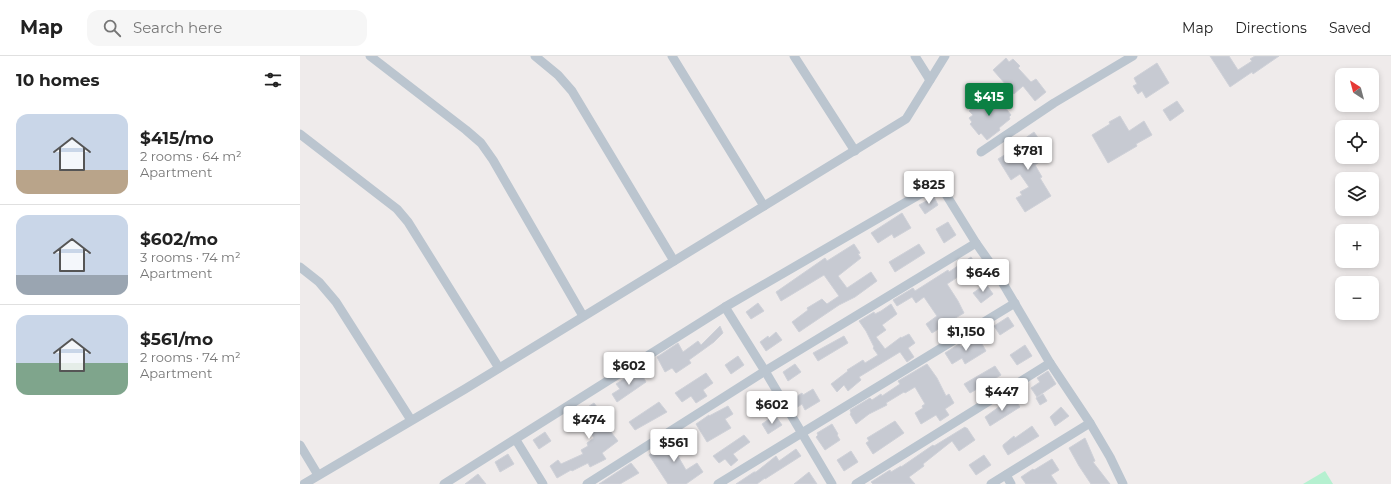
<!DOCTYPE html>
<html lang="en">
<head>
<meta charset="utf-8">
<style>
  :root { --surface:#fff; --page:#f6f6f6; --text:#222; --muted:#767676; --line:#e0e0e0; --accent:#0b8043 }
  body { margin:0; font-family:Montserrat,sans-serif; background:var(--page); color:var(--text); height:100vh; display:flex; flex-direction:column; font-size:15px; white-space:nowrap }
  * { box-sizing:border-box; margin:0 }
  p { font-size:13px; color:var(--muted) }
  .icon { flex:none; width:22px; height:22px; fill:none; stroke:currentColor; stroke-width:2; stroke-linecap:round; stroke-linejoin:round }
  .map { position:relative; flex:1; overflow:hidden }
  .side { display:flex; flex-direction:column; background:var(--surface); width:300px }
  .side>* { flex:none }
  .needle { width:26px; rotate:324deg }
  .fabs { position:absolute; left:1035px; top:12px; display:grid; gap:8px }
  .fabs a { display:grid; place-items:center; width:44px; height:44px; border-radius:8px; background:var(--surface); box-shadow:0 2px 6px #0003; font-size:20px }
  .price { position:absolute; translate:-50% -34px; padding:0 9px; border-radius:4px; background:#fff; color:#222; font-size:13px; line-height:26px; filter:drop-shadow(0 1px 2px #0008) }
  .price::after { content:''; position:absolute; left:50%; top:24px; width:12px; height:9px; margin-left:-6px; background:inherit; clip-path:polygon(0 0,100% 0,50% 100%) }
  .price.current { background:var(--accent); color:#fff }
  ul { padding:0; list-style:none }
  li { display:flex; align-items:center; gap:12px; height:100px; padding:0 16px }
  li+li { border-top:1px solid var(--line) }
  li span { display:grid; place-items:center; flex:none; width:112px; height:80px; border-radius:12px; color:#555 }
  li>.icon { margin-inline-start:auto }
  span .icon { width:48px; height:48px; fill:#fffc; stroke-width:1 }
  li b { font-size:17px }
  h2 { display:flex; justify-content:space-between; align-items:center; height:48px; padding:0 16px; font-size:17px }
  header { display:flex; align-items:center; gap:24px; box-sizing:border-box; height:56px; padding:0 20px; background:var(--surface); border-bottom:1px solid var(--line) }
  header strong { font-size:19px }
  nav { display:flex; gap:22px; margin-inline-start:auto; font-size:14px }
  .search { width:280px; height:36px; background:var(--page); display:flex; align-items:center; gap:10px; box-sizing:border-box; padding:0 14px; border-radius:12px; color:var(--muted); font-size:15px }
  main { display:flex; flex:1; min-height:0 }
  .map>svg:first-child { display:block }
  .green { fill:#b5f0d0 }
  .building { fill:#c7cad2; stroke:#cfd1d8 }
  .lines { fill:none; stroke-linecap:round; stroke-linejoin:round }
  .street { stroke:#bbc5cf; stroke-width:9 }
</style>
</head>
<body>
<header>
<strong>Map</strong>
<div class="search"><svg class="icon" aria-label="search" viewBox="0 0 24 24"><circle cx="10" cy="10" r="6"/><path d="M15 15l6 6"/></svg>Search here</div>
<nav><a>Map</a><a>Directions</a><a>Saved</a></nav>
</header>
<main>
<section class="side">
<h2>10 homes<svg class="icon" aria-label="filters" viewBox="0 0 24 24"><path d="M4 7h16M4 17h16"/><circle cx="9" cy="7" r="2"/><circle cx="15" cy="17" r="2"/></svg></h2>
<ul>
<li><span style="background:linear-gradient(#c9d6e8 70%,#b9a48a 0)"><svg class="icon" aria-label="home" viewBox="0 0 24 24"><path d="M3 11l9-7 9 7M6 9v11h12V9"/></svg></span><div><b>$415/mo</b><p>2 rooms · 64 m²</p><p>Apartment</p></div></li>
<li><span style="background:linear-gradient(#c9d6e8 75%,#9aa5b1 0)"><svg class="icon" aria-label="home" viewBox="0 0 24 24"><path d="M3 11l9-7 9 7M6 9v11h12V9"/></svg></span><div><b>$602/mo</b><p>3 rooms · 74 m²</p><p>Apartment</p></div></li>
<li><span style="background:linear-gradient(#c9d6e8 60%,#7fa58c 0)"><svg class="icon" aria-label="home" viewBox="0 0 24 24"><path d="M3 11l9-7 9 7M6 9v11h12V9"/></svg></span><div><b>$561/mo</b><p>2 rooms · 74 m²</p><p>Apartment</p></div></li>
</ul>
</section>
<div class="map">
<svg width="1091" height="428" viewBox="0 0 1091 428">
  <rect width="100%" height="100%" fill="#efebeb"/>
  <!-- green -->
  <path class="green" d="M 1025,415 L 1033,428 L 1003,428 Z"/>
  <!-- building -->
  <g class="building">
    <path d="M 910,0 L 929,0 L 938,14 L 952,5 L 950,3 L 955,0 L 979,0 L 953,18 L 952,16 L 930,31 Z"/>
    <path d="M 706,2 L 709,6 L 713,3 L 720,10 L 718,12 L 731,26 L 736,23 L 746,36 L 735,45 L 723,30 L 714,38 L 693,14 Z"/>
    <path d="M 857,7 L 869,27 L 846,42 L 842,35 L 838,38 L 833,30 L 837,28 L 834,22 Z"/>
    <path d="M 694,37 L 711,59 L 709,61 L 710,63 L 699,72 L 700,74 L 687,84 L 681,77 L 679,79 L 670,68 L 672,66 L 669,62 L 673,59 L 669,55 L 679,47 L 680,48 Z"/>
    <path d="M 877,45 L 884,55 L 870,65 L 863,54 Z"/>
    <path d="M 820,60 L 829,75 L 844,65 L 852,79 L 836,88 L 837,90 L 808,107 L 792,79 L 810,68 L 809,66 Z"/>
    <path d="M 734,76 L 750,99 L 735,109 L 742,121 L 740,122 L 751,140 L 725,156 L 716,142 L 722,139 L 720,136 L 729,131 L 720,118 L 711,124 L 698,103 L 726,86 L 724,83 Z"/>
    <path d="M 634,141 L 638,149 L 625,158 L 619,149 Z"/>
    <path d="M 602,157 L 611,172 L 594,182 L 592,178 L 578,187 L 571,177 Z"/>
    <path d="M 648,166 L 656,179 L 644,187 L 636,173 Z"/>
    <path d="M 554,188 L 560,197 L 558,198 L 561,202 L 538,220 L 547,232 L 571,216 L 577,225 L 555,241 L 539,249 L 499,276 L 492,266 L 508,254 L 507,252 L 522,243 L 527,248 L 539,240 L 524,219 L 481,245 L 476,236 L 525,202 L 527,205 Z"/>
    <path d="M 619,188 L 625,197 L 595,216 L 589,206 Z"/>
    <path d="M 671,201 L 676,209 L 647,228 L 658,245 L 664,257 L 652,264 L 656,271 L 645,279 L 640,272 L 632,277 L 626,268 L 637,260 L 624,241 L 616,247 L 612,241 L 597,250 L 593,244 L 613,232 L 615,235 L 648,214 L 649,216 Z"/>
    <path d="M 686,228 L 693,238 L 681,247 L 673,237 Z"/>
    <path d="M 458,247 L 464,255 L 451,263 L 446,256 Z"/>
    <path d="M 591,248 L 597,258 L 582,269 L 586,274 L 576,281 L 585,293 L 601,281 L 601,282 L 609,278 L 615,287 L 608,292 L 614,301 L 607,306 L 600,296 L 559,321 L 561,324 L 548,335 L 544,329 L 537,336 L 531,328 L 548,315 L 547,314 L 563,304 L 565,307 L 578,299 L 573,292 L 574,291 L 566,275 L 559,265 L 574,256 L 575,258 L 581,255 Z"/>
    <path d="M 708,261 L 714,270 L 700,279 L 694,270 Z"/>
    <path d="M 420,270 L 423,277 L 414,286 L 389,304 L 391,307 L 376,317 L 372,312 L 365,316 L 357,301 L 378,287 L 383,296 L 398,285 L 401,289 Z"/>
    <path d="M 476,276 L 482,284 L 466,295 L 460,286 L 468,280 L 469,282 Z"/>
    <path d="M 544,280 L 548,287 L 518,305 L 513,297 Z"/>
    <path d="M 678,281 L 686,295 L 665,308 L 662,302 L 652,308 L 645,297 L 659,288 L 661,291 Z"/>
    <path d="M 725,289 L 732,300 L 717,309 L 710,299 Z"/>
    <path d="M 438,300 L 444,309 L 431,318 L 425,309 Z"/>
    <path d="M 495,308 L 501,316 L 488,325 L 483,316 Z"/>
    <path d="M 627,308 L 637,322 L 646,340 L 649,338 L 654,347 L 645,353 L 649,359 L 640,365 L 636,359 L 621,368 L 615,357 L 623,352 L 622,350 L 625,348 L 615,331 L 605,337 L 604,336 L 586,347 L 587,349 L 569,358 L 556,368 L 550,358 L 551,357 L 550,354 L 570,342 L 572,344 L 581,338 L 582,340 L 600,328 L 598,325 Z"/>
    <path d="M 695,310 L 701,319 L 670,337 L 664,328 Z"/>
    <path d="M 337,315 L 340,320 L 342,319 L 346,326 L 317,346 L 312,338 L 320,333 L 316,328 Z"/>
    <path d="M 748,315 L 756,328 L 737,341 L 731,332 L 740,326 L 737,322 Z"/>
    <path d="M 406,317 L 413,327 L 403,334 L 407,340 L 396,347 L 391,340 L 382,346 L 375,337 Z"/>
    <path d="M 513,333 L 520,345 L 505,354 L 502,348 L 496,352 L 491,344 L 502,337 L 503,339 Z"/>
    <path d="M 743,338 L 747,345 L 740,349 L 736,342 Z"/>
    <path d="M 714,342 L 720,351 L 690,370 L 685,361 L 710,343 L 712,344 Z"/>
    <path d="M 359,346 L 367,356 L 335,374 L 329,366 Z"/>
    <path d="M 294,347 L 314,374 L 311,376 L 318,385 L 302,397 L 306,403 L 290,411 L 288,407 L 272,415 L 271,414 L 257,422 L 250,410 L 258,404 L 261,408 L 283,398 L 281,394 L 288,390 L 287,387 L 294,382 L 284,366 L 270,375 L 265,366 Z"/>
    <path d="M 428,350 L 433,358 L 425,363 L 431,372 L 407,386 L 396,368 L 409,359 L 409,360 Z"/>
    <path d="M 761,351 L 769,360 L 755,370 L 750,361 Z"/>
    <path d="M 475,359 L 482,369 L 468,378 L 462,368 Z"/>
    <path d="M 595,365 L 604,377 L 573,398 L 566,387 L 569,385 L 567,382 Z"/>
    <path d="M 532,368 L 538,378 L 537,379 L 540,384 L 525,394 L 516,381 L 518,379 L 517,377 Z"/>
    <path d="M 732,370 L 739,380 L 708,399 L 703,391 L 703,389 L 714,380 L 715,382 Z"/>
    <path d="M 665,371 L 666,372 L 667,372 L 675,384 L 659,395 L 652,385 L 623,408 L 624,410 L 609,421 L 615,428 L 573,428 L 571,426 L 590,414 L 591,416 L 601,410 L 601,411 L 633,389 L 634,390 Z"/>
    <path d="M 245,376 L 251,385 L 239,393 L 233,384 Z"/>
    <path d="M 382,377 L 388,385 L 375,395 L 386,414 L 397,407 L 403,416 L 386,428 L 368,428 L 349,399 Z"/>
    <path d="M 444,379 L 450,386 L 433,398 L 438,404 L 431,410 L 425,403 L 419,407 L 413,400 Z"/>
    <path d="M 785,382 L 795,405 L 793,406 L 810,428 L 791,428 L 779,410 L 769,392 Z"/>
    <path d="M 496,393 L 501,400 L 465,423 L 465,422 L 457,428 L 436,428 L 454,416 L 456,416 L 476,400 L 479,405 Z"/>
    <path d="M 551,395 L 558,406 L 544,415 L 537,404 Z"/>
    <path d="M 208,398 L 214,408 L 200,416 L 195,406 Z"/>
    <path d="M 684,399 L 691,409 L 676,419 L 669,409 Z"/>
    <path d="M 752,403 L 759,414 L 751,419 L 757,428 L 726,428 L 721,421 L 733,413 L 734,414 Z"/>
    <path d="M 331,407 L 339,417 L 320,428 L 299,428 Z"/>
    <path d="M 509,416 L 517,428 L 494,428 Z"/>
    <path d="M 178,418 L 186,428 L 165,428 Z"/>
  </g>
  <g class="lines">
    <!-- street -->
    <g class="street">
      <path d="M 70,0 L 166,74 L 181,87 L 193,104 L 283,260"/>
      <path d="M 235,0 L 258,19 L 272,35 L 374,205"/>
      <path d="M 372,0 L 464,150"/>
      <path d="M 494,0 L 555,95"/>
      <path d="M 615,0 L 630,24"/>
      <path d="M 0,78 L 97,153 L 108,166 L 199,312"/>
      <path d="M 681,96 L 754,47 L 833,0"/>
      <path d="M 0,211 L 19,226 L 36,246 L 111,364"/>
      <path d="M 425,251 L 465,315 L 532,428"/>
      <path d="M 216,384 L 243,428"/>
      <path d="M 0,389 L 18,419"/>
      <path d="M 706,419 L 711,428"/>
      <path d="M 4,428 L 165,333 L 606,63 L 645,0"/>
      <path d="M 144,428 L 425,251 L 634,130 L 638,130 L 642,132 L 676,187 L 695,214 L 750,307 L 790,367 L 810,401 L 823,428"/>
      <path d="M 287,428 L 465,315 L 676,187"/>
      <path d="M 418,428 L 715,247"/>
      <path d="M 556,428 L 750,307"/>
      <path d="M 691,428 L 790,367"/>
    </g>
  </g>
</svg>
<div class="fabs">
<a><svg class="needle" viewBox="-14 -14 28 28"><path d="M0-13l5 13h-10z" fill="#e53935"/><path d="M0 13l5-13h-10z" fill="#767676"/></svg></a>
<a><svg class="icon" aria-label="locate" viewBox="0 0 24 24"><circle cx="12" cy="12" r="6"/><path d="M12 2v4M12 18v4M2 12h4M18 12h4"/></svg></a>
<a><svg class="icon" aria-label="layers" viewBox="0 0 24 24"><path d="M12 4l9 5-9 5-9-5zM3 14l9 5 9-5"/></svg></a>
<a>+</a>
<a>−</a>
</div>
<b class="price current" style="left:689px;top:61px">$415</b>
<b class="price" style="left:728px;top:115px">$781</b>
<b class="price" style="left:629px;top:149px">$825</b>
<b class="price" style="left:683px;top:237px">$646</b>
<b class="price" style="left:666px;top:296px">$1,150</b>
<b class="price" style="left:329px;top:330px">$602</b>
<b class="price" style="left:702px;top:356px">$447</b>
<b class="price" style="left:472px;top:369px">$602</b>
<b class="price" style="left:289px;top:384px">$474</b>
<b class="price" style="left:374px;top:407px">$561</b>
</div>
</main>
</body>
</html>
